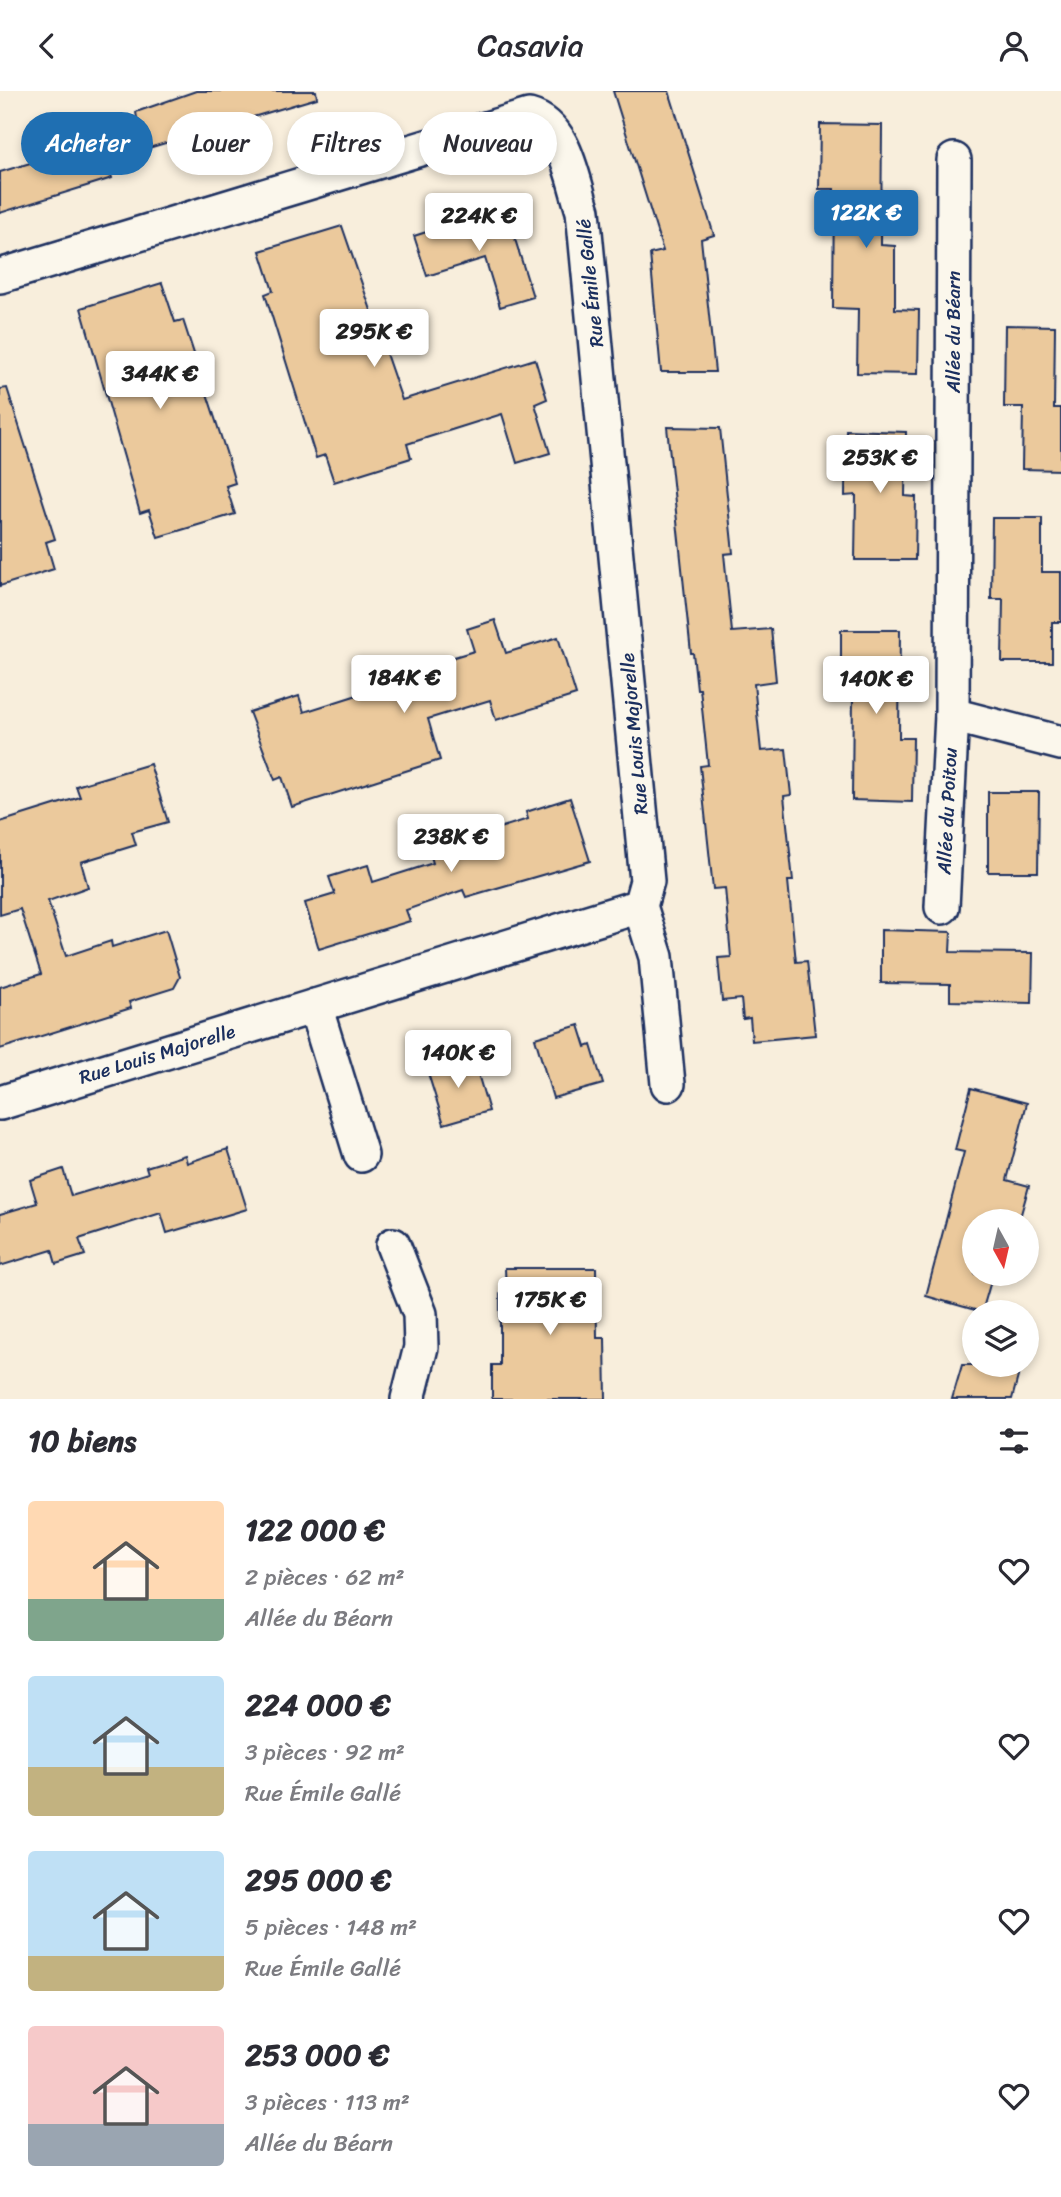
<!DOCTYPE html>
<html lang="fr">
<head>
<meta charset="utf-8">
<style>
  :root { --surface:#fff; --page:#f2f2f3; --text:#2b2b33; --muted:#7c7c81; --accent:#1f6fb2 }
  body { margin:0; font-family:Sriracha,sans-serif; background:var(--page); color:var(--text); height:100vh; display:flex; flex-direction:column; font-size:26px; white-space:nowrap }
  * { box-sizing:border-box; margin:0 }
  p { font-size:23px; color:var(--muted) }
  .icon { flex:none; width:38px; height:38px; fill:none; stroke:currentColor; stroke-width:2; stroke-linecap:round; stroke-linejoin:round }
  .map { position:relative; height:1308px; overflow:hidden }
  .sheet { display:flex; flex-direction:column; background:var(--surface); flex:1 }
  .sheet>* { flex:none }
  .banner { position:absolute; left:21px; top:21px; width:700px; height:63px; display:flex; gap:14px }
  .needle { width:46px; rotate:172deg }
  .controls { position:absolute; left:962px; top:1118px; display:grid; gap:14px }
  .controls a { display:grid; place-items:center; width:77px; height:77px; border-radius:50%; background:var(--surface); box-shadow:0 4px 10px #0003; font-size:35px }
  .price { position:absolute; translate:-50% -60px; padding:0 16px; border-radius:7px; background:#fff; color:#222; font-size:23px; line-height:46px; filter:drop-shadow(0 2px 4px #0008) }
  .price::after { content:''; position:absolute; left:50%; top:42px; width:21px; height:16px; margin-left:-10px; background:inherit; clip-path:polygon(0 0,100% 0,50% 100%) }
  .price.on { background:var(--accent); color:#fff }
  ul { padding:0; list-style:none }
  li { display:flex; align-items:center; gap:21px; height:175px; padding:0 28px }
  li span { display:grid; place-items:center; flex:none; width:196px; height:140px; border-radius:7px; color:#555 }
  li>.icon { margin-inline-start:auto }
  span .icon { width:84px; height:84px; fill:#fffc; stroke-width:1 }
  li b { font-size:30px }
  h2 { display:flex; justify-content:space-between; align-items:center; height:84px; padding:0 28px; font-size:30px }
  .chip { padding:0 24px; border-radius:32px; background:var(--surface); box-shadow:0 4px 10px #0003; font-size:24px; line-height:63px }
  .chip.on { background:var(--accent); color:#fff }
  header { display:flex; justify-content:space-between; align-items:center; height:91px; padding:0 28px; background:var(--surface); font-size:32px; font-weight:600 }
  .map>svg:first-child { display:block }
  .building { fill:#ebc99c; stroke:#1b2f5e; stroke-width:2 }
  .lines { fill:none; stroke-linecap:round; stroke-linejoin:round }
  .street-casing { stroke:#1b2f5e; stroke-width:38 }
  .street { stroke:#fbf7ec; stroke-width:33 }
  .labels { text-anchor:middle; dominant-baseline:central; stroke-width:6; stroke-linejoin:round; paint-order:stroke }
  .street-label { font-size:19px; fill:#1b2f5e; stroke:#fbf7ec }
</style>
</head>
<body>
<header><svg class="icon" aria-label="back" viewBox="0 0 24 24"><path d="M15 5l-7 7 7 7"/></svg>Casavia<svg class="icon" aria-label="person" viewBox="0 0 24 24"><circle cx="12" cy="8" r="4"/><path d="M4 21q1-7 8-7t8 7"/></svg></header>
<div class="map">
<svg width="1061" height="1308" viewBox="0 0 1061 1308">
  <rect width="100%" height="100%" fill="#f8eedc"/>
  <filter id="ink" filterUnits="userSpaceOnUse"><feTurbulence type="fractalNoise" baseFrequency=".0143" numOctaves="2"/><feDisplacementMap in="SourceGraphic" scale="14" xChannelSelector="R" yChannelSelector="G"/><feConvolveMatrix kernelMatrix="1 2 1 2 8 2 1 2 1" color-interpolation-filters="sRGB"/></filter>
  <g filter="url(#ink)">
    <!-- building -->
    <g class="building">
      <path d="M 196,0 L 316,0 L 317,7 L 142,59 L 136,21 Z"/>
      <path d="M 613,0 L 669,0 L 714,144 L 701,148 L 715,281 L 661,281 L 650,163 L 663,160 Z"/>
      <path d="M 820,33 L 882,34 L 881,154 L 895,155 L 895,218 L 919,219 L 918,283 L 857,282 L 858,218 L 833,217 L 834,98 L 819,98 Z"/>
      <path d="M 101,51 L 112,87 L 0,122 L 0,81 Z"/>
      <path d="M 505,116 L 533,206 L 500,216 L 485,167 L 427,185 L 414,145 Z"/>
      <path d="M 342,135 L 402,309 L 535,268 L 547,308 L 535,313 L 550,362 L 517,372 L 502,323 L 407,353 L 411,367 L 334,391 L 325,364 L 316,367 L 265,203 L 273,200 L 260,160 Z"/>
      <path d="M 162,192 L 175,231 L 183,229 L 226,361 L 235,392 L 226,395 L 235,423 L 158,446 L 149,419 L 140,422 L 81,217 Z"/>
      <path d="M 1005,234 L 1055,235 L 1054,317 L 1061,317 L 1061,379 L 1022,378 L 1023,316 L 1004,316 Z"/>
      <path d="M 7,297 L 55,448 L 46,451 L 54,478 L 0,495 L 0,298 Z"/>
      <path d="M 667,336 L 720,337 L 733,462 L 724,463 L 732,541 L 771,538 L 776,590 L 754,593 L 761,660 L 786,658 L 791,704 L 784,705 L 793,790 L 788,790 L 796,871 L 807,870 L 815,944 L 752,950 L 750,927 L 743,928 L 741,908 L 722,910 L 718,867 L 731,866 L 725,797 L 713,798 L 700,675 L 708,674 L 700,598 L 697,598 L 693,562 L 691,562 Z"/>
      <path d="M 846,339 L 906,341 L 905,405 L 916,406 L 915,469 L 855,469 L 856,404 L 845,405 Z"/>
      <path d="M 992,427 L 1042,427 L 1042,481 L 1061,481 L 1061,531 L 1052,531 L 1052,571 L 1002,571 L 1003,508 L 991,508 Z"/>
      <path d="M 495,529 L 506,562 L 558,546 L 576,604 L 496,629 L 490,609 L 428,628 L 440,669 L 292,716 L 282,686 L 275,689 L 249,621 L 299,605 L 304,621 L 370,600 L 368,592 L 474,560 L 467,538 Z"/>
      <path d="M 841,539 L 900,539 L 899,647 L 913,647 L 912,711 L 852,709 L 853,601 L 841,601 Z"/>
      <path d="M 150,673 L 168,731 L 132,741 L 136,754 L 81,771 L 88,796 L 48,810 L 66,865 L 111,850 L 112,856 L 166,839 L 180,886 L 174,897 L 129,911 L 131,917 L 0,958 L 0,896 L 41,883 L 20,818 L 0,824 L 0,731 L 80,706 L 76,695 Z"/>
      <path d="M 988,701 L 1039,701 L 1038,781 L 988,781 Z"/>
      <path d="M 570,707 L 590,770 L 466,806 L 463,799 L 406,819 L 410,830 L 319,858 L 305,812 L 335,803 L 329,786 L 368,774 L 373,791 L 433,772 L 429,759 L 528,728 L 526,721 Z"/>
      <path d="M 881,839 L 951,841 L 950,861 L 1033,862 L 1032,912 L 950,910 L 950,893 L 881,892 Z"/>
      <path d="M 579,934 L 586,956 L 591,954 L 603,993 L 553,1007 L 535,947 Z"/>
      <path d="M 473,966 L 489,1020 L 444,1033 L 427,979 Z"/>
      <path d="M 971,997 L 1027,1012 L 1007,1089 L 1029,1095 L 1019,1130 L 975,1130 L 975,1183 L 993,1183 L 982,1221 L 926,1205 L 964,1061 L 955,1059 Z"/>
      <path d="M 228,1058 L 247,1118 L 167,1142 L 161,1122 L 79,1148 L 85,1164 L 56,1173 L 52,1159 L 0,1175 L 0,1123 L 37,1112 L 30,1089 L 63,1078 L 71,1105 L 148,1082 L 146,1076 L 185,1064 L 187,1072 Z"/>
      <path d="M 505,1177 L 596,1177 L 597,1247 L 605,1247 L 606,1308 L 492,1308 L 492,1274 L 500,1274 L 500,1203 L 506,1202 Z"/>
      <path d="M 962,1274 L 1004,1274 L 1020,1278 L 1012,1308 L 952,1308 Z"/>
    </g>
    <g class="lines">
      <defs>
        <g id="street">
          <path d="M 0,185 L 529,25 C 566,35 572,87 583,120 L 647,790 L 640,815 L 0,1012"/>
          <path d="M 952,624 L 1061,652"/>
          <path d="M 640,815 L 656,866 L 668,993"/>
          <path d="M 942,816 L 952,624 L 954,69"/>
          <path d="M 315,915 L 361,1064"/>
          <path d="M 393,1154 L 420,1223 L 421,1256 L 408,1308"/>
        </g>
      </defs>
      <!-- street casing -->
      <use href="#street" class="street-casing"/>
      <!-- street -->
      <use href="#street" class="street"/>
    </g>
  </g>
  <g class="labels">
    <!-- street labels -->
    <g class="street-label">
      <text transform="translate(590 192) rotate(-96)">Rue Émile Gallé</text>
      <text transform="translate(953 241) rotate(-90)">Allée du Béarn</text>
      <text transform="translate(634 643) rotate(-95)">Rue Louis Majorelle</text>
      <text transform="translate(947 720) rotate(-87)">Allée du Poitou</text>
      <text transform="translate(157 963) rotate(-17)">Rue Louis Majorelle</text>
    </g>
  </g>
</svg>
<div class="controls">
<a><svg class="needle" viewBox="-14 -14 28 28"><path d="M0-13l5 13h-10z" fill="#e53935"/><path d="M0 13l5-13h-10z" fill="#7c7c81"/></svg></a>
<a><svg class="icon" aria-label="layers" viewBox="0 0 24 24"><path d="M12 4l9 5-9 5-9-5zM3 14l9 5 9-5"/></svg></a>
</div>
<b class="price on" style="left:866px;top:159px">122K €</b>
<b class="price" style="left:479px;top:162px">224K €</b>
<b class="price" style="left:374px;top:278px">295K €</b>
<b class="price" style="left:160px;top:320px">344K €</b>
<b class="price" style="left:880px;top:404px">253K €</b>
<b class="price" style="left:404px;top:624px">184K €</b>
<b class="price" style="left:876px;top:625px">140K €</b>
<b class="price" style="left:451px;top:783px">238K €</b>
<b class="price" style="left:458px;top:999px">140K €</b>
<b class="price" style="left:550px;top:1246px">175K €</b>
<div class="banner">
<a class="chip on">Acheter</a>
<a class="chip">Louer</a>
<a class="chip">Filtres</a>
<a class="chip">Nouveau</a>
</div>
</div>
<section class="sheet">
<h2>10 biens<svg class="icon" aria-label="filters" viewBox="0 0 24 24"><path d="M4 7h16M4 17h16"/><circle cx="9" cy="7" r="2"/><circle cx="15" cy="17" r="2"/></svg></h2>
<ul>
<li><span style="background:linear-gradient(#ffd9b3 70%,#7fa58c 0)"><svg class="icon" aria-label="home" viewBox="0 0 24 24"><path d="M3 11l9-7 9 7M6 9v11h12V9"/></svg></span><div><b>122 000 €</b><p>2 pièces · 62 m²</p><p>Allée du Béarn</p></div><svg class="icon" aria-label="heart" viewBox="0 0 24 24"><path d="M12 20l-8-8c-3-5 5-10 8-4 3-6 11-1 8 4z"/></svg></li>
<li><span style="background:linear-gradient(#bfe0f5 65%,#c2b280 0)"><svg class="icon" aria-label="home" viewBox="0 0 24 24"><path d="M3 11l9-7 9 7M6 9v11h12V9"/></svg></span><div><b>224 000 €</b><p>3 pièces · 92 m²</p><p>Rue Émile Gallé</p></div><svg class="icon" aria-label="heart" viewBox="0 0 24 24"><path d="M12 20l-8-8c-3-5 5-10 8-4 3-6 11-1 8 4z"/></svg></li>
<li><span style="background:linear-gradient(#bfe0f5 75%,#c2b280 0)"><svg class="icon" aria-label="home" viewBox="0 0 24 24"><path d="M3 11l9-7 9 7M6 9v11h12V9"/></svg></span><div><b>295 000 €</b><p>5 pièces · 148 m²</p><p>Rue Émile Gallé</p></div><svg class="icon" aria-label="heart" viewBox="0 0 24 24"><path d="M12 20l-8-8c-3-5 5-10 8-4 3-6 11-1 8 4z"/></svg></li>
<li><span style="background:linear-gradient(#f6c9c9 70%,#9aa5b1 0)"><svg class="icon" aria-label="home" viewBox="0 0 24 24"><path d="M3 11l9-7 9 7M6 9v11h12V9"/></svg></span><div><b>253 000 €</b><p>3 pièces · 113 m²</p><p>Allée du Béarn</p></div><svg class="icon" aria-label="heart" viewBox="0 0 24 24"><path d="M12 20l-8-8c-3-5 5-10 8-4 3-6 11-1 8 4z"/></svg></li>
</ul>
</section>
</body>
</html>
